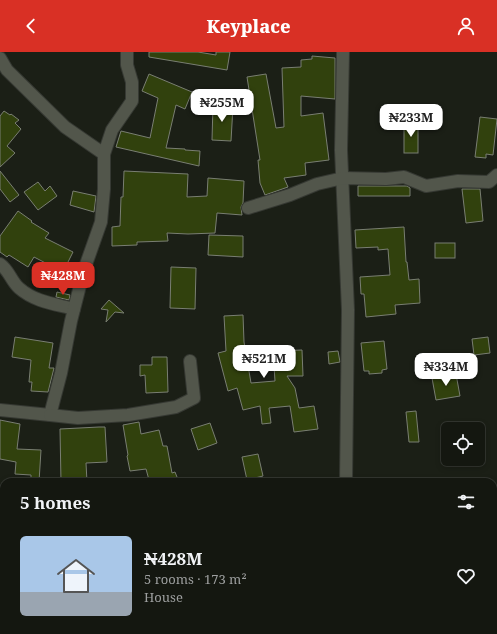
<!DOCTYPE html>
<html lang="en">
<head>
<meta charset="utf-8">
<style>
  :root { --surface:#141710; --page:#21241e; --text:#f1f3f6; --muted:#9d9f9f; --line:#333630; --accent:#d93025 }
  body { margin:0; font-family:"Noto Serif",serif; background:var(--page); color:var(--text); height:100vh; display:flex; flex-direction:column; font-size:15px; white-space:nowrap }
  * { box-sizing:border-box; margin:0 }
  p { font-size:13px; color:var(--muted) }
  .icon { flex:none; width:22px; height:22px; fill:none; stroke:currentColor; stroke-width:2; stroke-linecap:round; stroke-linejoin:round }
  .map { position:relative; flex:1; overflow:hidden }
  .details { position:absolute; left:0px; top:426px; width:497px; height:156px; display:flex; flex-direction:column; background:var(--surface); border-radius:12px 12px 0 0; box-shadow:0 2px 6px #0003,0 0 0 1px var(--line) }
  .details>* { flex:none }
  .controls { position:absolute; left:441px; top:370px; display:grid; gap:8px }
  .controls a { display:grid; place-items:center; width:44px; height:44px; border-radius:6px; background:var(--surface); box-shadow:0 2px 6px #0003,0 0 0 1px var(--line); font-size:20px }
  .price { position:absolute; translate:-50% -34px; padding:0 9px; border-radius:8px; background:#fff; color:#222; font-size:13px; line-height:26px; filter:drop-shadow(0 1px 2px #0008) }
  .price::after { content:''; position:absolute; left:50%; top:24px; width:12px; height:9px; margin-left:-6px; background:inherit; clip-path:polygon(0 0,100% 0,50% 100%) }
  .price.current { background:var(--accent); color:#fff }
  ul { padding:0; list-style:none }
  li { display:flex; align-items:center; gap:12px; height:100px; padding:0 20px }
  li span { display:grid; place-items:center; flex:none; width:112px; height:80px; border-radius:6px; color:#555 }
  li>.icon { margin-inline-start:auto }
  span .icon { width:48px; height:48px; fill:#fffc; stroke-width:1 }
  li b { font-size:17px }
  h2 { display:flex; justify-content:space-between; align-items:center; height:48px; padding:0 20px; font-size:17px }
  header { display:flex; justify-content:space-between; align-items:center; height:52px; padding:0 20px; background:var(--accent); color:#fff; font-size:18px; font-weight:800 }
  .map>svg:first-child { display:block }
  .building { fill:#31410d; stroke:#797e72 }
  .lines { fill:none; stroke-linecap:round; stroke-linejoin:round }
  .street-casing { stroke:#363933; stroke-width:14 }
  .street { stroke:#52564b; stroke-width:12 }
</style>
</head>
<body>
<header><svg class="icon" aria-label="back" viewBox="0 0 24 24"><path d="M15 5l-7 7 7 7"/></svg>Keyplace<svg class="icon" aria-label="person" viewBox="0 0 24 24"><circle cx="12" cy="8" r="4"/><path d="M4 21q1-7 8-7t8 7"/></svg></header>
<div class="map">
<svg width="497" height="582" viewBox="0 0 497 582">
  <rect width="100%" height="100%" fill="#1b1f16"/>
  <!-- building -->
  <g class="building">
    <path d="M 149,0 L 198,0 L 216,3 L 216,0 L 230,0 L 227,18 L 149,5 Z"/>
    <path d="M 312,4 L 335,6 L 335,47 L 301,44 L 301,64 L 323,61 L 329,108 L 305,111 L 306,123 L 284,126 L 288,135 L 265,143 L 260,131 L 258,108 L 260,108 L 247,25 L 266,22 L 276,76 L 284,75 L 282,16 L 301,15 L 301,8 L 312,7 Z"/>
    <path d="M 149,22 L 192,40 L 185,57 L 176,53 L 166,96 L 185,97 L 185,98 L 200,99 L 199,114 L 116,95 L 121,79 L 150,86 L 158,46 L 142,39 Z"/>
    <path d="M 213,53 L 233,54 L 231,89 L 212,88 Z"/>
    <path d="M 4,59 L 10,63 L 11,62 L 19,68 L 15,71 L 21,77 L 7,94 L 15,101 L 0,115 L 0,64 Z"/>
    <path d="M 480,65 L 497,67 L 493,103 L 486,102 L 486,106 L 475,105 Z"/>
    <rect x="404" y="70" width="14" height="31"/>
    <path d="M 0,119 L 19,143 L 10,150 L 0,137 Z"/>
    <path d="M 124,119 L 188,122 L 187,145 L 207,144 L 208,126 L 244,129 L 243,151 L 241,155 L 242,163 L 217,161 L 215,181 L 188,182 L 167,181 L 168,189 L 137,190 L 137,193 L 112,194 L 112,175 L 120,174 L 121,145 L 123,145 Z"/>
    <path d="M 38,130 L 45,139 L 50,134 L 57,144 L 38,158 L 24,140 Z"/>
    <path d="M 358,134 L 407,134 L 410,136 L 410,144 L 358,144 Z"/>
    <path d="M 462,137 L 480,137 L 483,169 L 466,171 Z"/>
    <path d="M 73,139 L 96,144 L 94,160 L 70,153 Z"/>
    <path d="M 18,159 L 32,169 L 31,170 L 49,181 L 45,186 L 73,200 L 63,220 L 34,205 L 28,215 L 9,203 L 7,205 L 0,200 L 0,184 Z"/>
    <path d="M 404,175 L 406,210 L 407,210 L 409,228 L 419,227 L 420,251 L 395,253 L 396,262 L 366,265 L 364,242 L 361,242 L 360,225 L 390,223 L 388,197 L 378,198 L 378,195 L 356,196 L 355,178 Z"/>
    <path d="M 209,183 L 243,184 L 243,205 L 208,203 Z"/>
    <rect x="435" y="191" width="20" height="15"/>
    <path d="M 171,215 L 196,216 L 195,257 L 170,256 Z"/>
    <path d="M 57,240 L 70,243 L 69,248 L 56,245 Z"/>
    <path d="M 109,248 L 124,261 L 115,260 L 106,270 L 108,258 L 101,257 Z"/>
    <path d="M 243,263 L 244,290 L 251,331 L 275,329 L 273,299 L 302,298 L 303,324 L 287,324 L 295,336 L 299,356 L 314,354 L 318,377 L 294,380 L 290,354 L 269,356 L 271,371 L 262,372 L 260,354 L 243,358 L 237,336 L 228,339 L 218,301 L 226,299 L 224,264 Z"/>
    <path d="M 15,285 L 53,291 L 49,316 L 54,316 L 48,340 L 31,339 L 32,330 L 29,330 L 31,308 L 12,305 Z"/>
    <path d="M 488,285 L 490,301 L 474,303 L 472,287 Z"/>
    <path d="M 384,289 L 387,317 L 382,318 L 382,321 L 369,322 L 369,319 L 364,319 L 361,291 Z"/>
    <path d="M 338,299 L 340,310 L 329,312 L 328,300 Z"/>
    <path d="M 152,305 L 167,305 L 168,340 L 146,341 L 145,323 L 140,324 L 140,313 L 152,313 Z"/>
    <path d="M 456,322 L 460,344 L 436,348 L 432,326 Z"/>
    <path d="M 416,359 L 419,390 L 409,390 L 406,360 Z"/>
    <path d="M 0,368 L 20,372 L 17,397 L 41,398 L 39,430 L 31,430 L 31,423 L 15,422 L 16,410 L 0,407 Z"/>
    <path d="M 139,370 L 141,382 L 159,378 L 163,394 L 167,394 L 172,421 L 175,420 L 179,430 L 149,430 L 149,428 L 146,417 L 130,419 L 127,404 L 128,403 L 123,373 Z"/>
    <path d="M 210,371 L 217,391 L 198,398 L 191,377 Z"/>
    <path d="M 99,375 L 105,375 L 107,410 L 86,411 L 87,430 L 61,430 L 60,377 Z"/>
    <path d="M 258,402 L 263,424 L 247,428 L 242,405 Z"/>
  </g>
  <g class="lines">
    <defs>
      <g id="street">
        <path d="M 343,0 L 341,98 L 348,258 L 346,430"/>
        <path d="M 0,6 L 7,18 L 65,75 L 104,102"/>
        <path d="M 248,156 L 290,143 L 317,132 L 343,126 L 386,127 L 404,125 L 426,134 L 458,129 L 489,130 L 497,123"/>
        <path d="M 0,212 C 9,218 11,229 19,236 C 35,250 55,252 74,257"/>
        <path d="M 0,358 L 50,363 L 61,321 L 71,269 L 84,218 L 101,170 L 104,137 L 104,102 L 112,78 L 132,49 L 132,30 L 127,13 L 127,0"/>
        <path d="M 50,363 L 78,366 L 128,363 L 176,355 L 194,346 L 190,309"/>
        <path d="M 146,578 L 147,582"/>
        <path d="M 3,582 L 4,578"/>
        <path d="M 344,582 L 344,578"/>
      </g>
    </defs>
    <!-- street casing -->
    <use href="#street" class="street-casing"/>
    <!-- street -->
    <use href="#street" class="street"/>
  </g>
</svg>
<div class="controls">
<a><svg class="icon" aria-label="locate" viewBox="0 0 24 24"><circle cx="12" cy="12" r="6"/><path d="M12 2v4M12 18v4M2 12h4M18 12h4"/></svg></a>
</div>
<b class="price" style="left:222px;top:71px">₦255M</b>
<b class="price" style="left:411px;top:86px">₦233M</b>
<b class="price current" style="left:63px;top:244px">₦428M</b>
<b class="price" style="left:264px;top:327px">₦521M</b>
<b class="price" style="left:446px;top:335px">₦334M</b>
<section class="details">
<h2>5 homes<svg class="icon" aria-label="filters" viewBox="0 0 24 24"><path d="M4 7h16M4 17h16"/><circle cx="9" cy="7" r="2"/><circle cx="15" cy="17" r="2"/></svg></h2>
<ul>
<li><span style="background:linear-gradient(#a9c7e8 70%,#9aa5b1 0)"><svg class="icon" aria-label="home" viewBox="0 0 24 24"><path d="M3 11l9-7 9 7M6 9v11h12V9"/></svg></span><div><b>₦428M</b><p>5 rooms · 173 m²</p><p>House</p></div><svg class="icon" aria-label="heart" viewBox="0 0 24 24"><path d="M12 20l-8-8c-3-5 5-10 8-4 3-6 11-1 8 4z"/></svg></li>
</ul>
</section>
</div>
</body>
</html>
